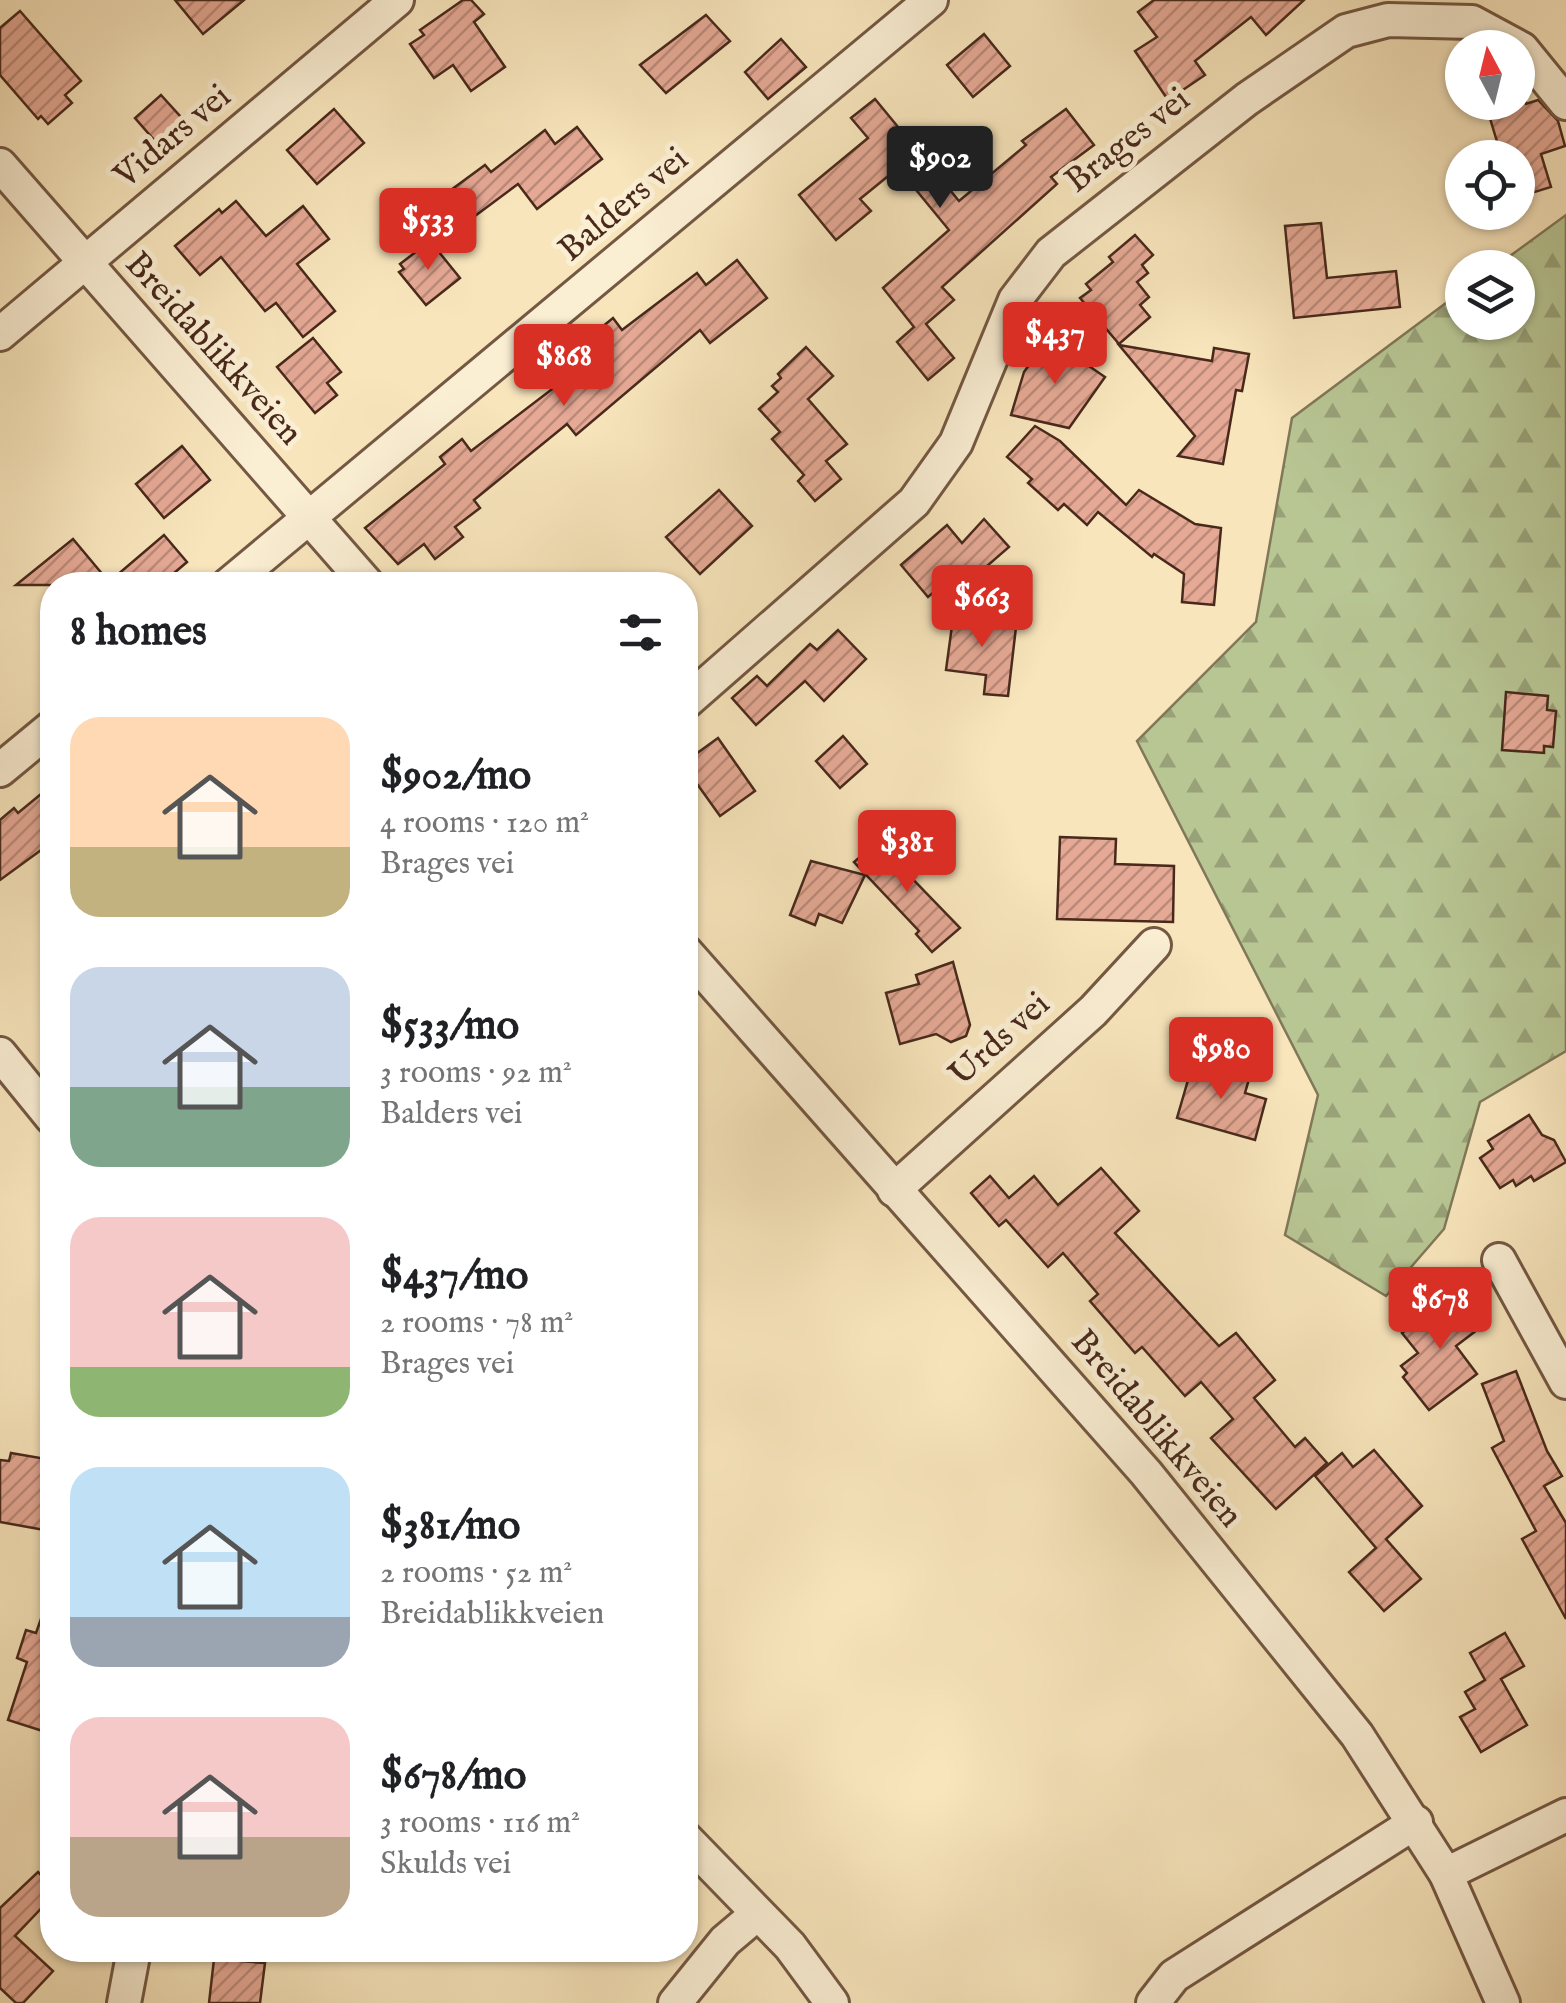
<!DOCTYPE html>
<html lang="en">
<head>
<meta charset="utf-8">
<style>
  :root { --surface:#fff; --page:#f2f2f2; --text:#202124; --muted:#757577; --accent:#d93025 }
  body { margin:0; font-family:"IM FELL English",serif; background:var(--page); color:var(--text); height:100vh; display:flex; flex-direction:column; font-size:38px; white-space:nowrap }
  * { box-sizing:border-box; margin:0 }
  p { font-size:32px; color:var(--muted) }
  .icon { flex:none; width:55px; height:55px; fill:none; stroke:currentColor; stroke-width:2; stroke-linecap:round; stroke-linejoin:round }
  .map { position:relative; flex:1; overflow:hidden }
  .sheet { position:absolute; left:40px; top:572px; width:658px; height:1390px; display:flex; flex-direction:column; background:var(--surface); border-radius:40px; box-shadow:0 2px 8px #0004 }
  .sheet>* { flex:none }
  .needle { width:65px; rotate:353deg }
  .buttons { position:absolute; left:1445px; top:30px; display:grid; gap:20px }
  .buttons a { display:grid; place-items:center; width:90px; height:90px; border-radius:50%; background:var(--surface); box-shadow:0 2px 8px #0004; font-size:50px }
  .price { position:absolute; translate:-50% -85px; padding:0 22px; border-radius:10px; background:var(--accent); color:#fff; font-size:32px; line-height:65px; filter:drop-shadow(0 2px 5px #0008) }
  .price::after { content:''; position:absolute; left:50%; top:60px; width:30px; height:22px; margin-left:-15px; background:inherit; clip-path:polygon(0 0,100% 0,50% 100%) }
  .price.selected { background:#222; color:#fff }
  ul { padding:0; list-style:none }
  li { display:flex; align-items:center; gap:30px; height:250px; padding:0 30px }
  li span { display:grid; place-items:center; flex:none; width:280px; height:200px; border-radius:30px; color:#555 }
  li>.icon { margin-inline-start:auto }
  span .icon { width:120px; height:120px; fill:#fffc; stroke-width:1 }
  li b { font-size:42px }
  h2 { display:flex; justify-content:space-between; align-items:center; height:120px; padding:0 30px; font-size:42px }
  .map>svg:first-child { display:block }
  .forest { fill:url(#forest-firs); stroke:#807858; stroke-width:2.5 }
  .building { fill:url(#building-hatch); stroke:#48291b; stroke-width:2.5 }
  .lines { fill:none; stroke-linecap:round; stroke-linejoin:round }
  .minor-casing { stroke:#745843; stroke-width:38 }
  .minor { stroke:#faeed3; stroke-width:32 }
  .labels { text-anchor:middle; dominant-baseline:central; stroke-width:10; stroke-linejoin:round; paint-order:stroke }
  .street-label { font-size:35px; fill:#48291b; stroke:#faeed3 }
</style>
</head>
<body>
<div class="map">
<svg width="1566" height="2003" viewBox="0 0 1566 2003">
  <defs>
    <pattern id="forest-firs" width="22" height="20" patternUnits="userSpaceOnUse" patternTransform="scale(2.5)"><rect width="22" height="20" fill="#b8c694"/><path d="M5 1l3.5 6h-7zM16 11l3.5 6h-7z" fill="#98a178"/></pattern>
    <pattern id="building-hatch" width="6" height="6" patternUnits="userSpaceOnUse" patternTransform="scale(2.5)"><rect width="6" height="6" fill="#e5a995"/><path d="M-1 1l2-2M0 6l6-6M5 7l2-2" fill="none" stroke="#bc8a79"/></pattern>
  </defs>
  <rect width="100%" height="100%" fill="#f8e5bc"/>
  <filter id="stains"><feTurbulence type="fractalNoise" baseFrequency=".002" numOctaves="4"/><feColorMatrix values="0 0 0 0 .2 0 0 0 0 .09 0 0 0 0 .02 0 0 0 .5 -.17"/></filter>
  <radialGradient id="worn" r=".72"><stop offset=".6" stop-color="#630" stop-opacity="0"/><stop offset="1" stop-color="#630" stop-opacity=".3"/></radialGradient>
  <!-- forest -->
  <path class="forest" d="M 1566,215 L 1566,1051 L 1480,1102 L 1444,1229 L 1386,1296 L 1285,1235 L 1318,1095 L 1137,741 L 1256,622 L 1292,418 L 1462,291 L 1462,322 L 1518,322 L 1518,268 L 1495,267 Z"/>
  <!-- building -->
  <g class="building">
    <path d="M 175,0 L 244,0 L 203,34 Z"/>
    <path d="M 463,0 L 471,0 L 484,14 L 474,22 L 505,67 L 471,91 L 453,65 L 434,78 L 410,44 L 424,35 L 420,30 Z"/>
    <path d="M 1154,0 L 1304,0 L 1266,35 L 1251,17 L 1195,61 L 1205,75 L 1168,100 L 1135,51 L 1157,37 L 1138,12 Z"/>
    <path d="M 20,11 L 81,81 L 65,95 L 72,103 L 48,124 L 41,116 L 38,119 L 0,75 L 0,28 Z"/>
    <path d="M 706,15 L 730,41 L 666,93 L 640,65 Z"/>
    <path d="M 984,34 L 1010,66 L 973,97 L 947,65 Z"/>
    <path d="M 781,39 L 806,67 L 768,99 L 745,72 Z"/>
    <path d="M 161,95 L 189,126 L 162,149 L 135,118 Z"/>
    <path d="M 1524,96 L 1526,104 L 1538,100 L 1558,121 L 1565,146 L 1541,154 L 1551,187 L 1518,197 L 1518,158 L 1502,158 L 1489,115 L 1518,106 L 1518,97 Z"/>
    <path d="M 875,99 L 959,201 L 1026,145 L 1022,141 L 1066,109 L 1094,145 L 1051,177 L 1057,184 L 942,287 L 954,300 L 926,324 L 954,358 L 928,380 L 897,342 L 914,327 L 883,288 L 949,230 L 898,168 L 860,199 L 871,211 L 836,240 L 799,195 L 868,138 L 851,118 Z"/>
    <path d="M 334,109 L 364,143 L 317,184 L 287,150 Z"/>
    <path d="M 577,127 L 602,159 L 537,209 L 518,184 L 444,239 L 421,212 L 485,165 L 491,172 L 545,130 L 555,144 Z"/>
    <path d="M 236,201 L 266,236 L 303,206 L 329,239 L 297,264 L 335,311 L 303,337 L 276,303 L 265,311 L 221,257 L 200,275 L 175,246 L 219,209 L 222,213 Z"/>
    <path d="M 1321,223 L 1327,278 L 1396,271 L 1400,307 L 1294,318 L 1285,226 Z"/>
    <path d="M 1135,235 L 1153,255 L 1142,265 L 1148,273 L 1137,282 L 1149,297 L 1140,305 L 1150,317 L 1119,344 L 1080,298 L 1091,290 L 1086,284 L 1113,262 L 1109,257 Z"/>
    <path d="M 430,241 L 460,278 L 426,305 L 399,272 L 404,269 L 400,264 Z"/>
    <path d="M 737,260 L 767,298 L 710,343 L 700,330 L 576,435 L 567,424 L 474,500 L 480,508 L 455,527 L 463,537 L 435,559 L 424,544 L 398,564 L 365,528 L 445,464 L 440,457 L 462,439 L 471,451 L 598,354 L 586,340 L 613,318 L 622,330 L 697,273 L 706,285 Z"/>
    <path d="M 313,338 L 341,372 L 327,383 L 337,395 L 315,413 L 277,367 Z"/>
    <path d="M 1048,338 L 1105,377 L 1069,428 L 1011,415 L 1024,372 Z"/>
    <path d="M 1119,345 L 1212,361 L 1214,348 L 1249,354 L 1242,391 L 1236,390 L 1223,464 L 1178,456 L 1195,436 Z"/>
    <path d="M 806,347 L 833,376 L 808,399 L 847,444 L 826,461 L 841,479 L 815,501 L 798,481 L 804,475 L 772,439 L 780,432 L 759,409 L 778,392 L 772,386 L 781,378 L 778,374 Z"/>
    <path d="M 1035,426 L 1060,441 L 1126,505 L 1139,490 L 1195,524 L 1221,528 L 1214,605 L 1182,602 L 1184,574 L 1154,554 L 1152,557 L 1098,512 L 1087,525 L 1064,504 L 1058,510 L 1028,483 L 1032,479 L 1007,457 Z"/>
    <path d="M 182,446 L 210,480 L 164,518 L 136,484 Z"/>
    <path d="M 719,490 L 752,526 L 700,574 L 666,537 Z"/>
    <path d="M 984,519 L 1009,547 L 956,593 L 959,571 L 928,597 L 901,565 L 947,525 L 962,543 Z"/>
    <path d="M 164,535 L 187,562 L 160,585 L 16,585 L 73,539 L 109,582 Z"/>
    <path d="M 954,611 L 994,615 L 993,624 L 1016,627 L 1008,696 L 984,694 L 986,675 L 946,670 Z"/>
    <path d="M 838,630 L 866,659 L 824,701 L 805,681 L 756,725 L 732,698 L 757,676 L 767,686 L 810,644 L 817,650 Z"/>
    <path d="M 1506,692 L 1548,696 L 1547,710 L 1556,711 L 1553,747 L 1544,746 L 1544,753 L 1502,750 Z"/>
    <path d="M 843,736 L 867,764 L 840,788 L 816,761 Z"/>
    <path d="M 718,738 L 755,791 L 720,816 L 685,767 L 685,762 Z"/>
    <path d="M 52,785 L 52,842 L 0,880 L 0,820 L 14,808 L 18,813 Z"/>
    <path d="M 1060,837 L 1116,839 L 1115,864 L 1174,866 L 1173,922 L 1057,919 Z"/>
    <path d="M 881,839 L 906,868 L 904,870 L 960,928 L 932,952 L 916,934 L 919,931 L 854,862 Z"/>
    <path d="M 811,861 L 865,875 L 842,923 L 819,914 L 815,925 L 790,915 Z"/>
    <path d="M 953,962 L 970,1025 L 966,1036 L 951,1042 L 936,1034 L 900,1044 L 886,993 L 919,984 L 916,975 Z"/>
    <path d="M 1193,1063 L 1249,1079 L 1245,1093 L 1266,1099 L 1255,1140 L 1177,1118 Z"/>
    <path d="M 1529,1115 L 1542,1135 L 1554,1140 L 1566,1162 L 1534,1181 L 1531,1176 L 1516,1186 L 1513,1180 L 1500,1188 L 1480,1158 L 1493,1149 L 1488,1141 Z"/>
    <path d="M 1101,1168 L 1139,1211 L 1115,1233 L 1219,1346 L 1236,1333 L 1275,1380 L 1254,1398 L 1295,1447 L 1305,1438 L 1327,1463 L 1276,1509 L 1211,1438 L 1233,1419 L 1201,1382 L 1185,1396 L 1142,1347 L 1135,1353 L 1090,1301 L 1098,1294 L 1063,1253 L 1048,1267 L 1006,1220 L 999,1226 L 971,1193 L 990,1176 L 1009,1198 L 1034,1176 L 1058,1205 Z"/>
    <path d="M 1455,1293 L 1481,1327 L 1456,1346 L 1477,1374 L 1429,1410 L 1403,1377 L 1407,1373 L 1401,1366 L 1418,1353 L 1402,1333 Z"/>
    <path d="M 1516,1371 L 1547,1451 L 1562,1476 L 1544,1486 L 1566,1523 L 1566,1619 L 1522,1539 L 1536,1531 L 1492,1448 L 1504,1441 L 1482,1384 Z"/>
    <path d="M 1374,1450 L 1422,1506 L 1386,1539 L 1421,1579 L 1384,1611 L 1349,1572 L 1376,1548 L 1315,1476 L 1342,1453 L 1353,1467 Z"/>
    <path d="M 11,1453 L 52,1460 L 50,1531 L 0,1522 L 0,1460 L 9,1461 Z"/>
    <path d="M 48,1599 L 52,1600 L 52,1734 L 8,1720 L 27,1662 L 17,1658 L 26,1630 L 36,1633 Z"/>
    <path d="M 1505,1633 L 1524,1666 L 1501,1679 L 1527,1725 L 1481,1752 L 1460,1717 L 1475,1709 L 1465,1692 L 1485,1680 L 1470,1653 Z"/>
    <path d="M 38,1872 L 52,1886 L 52,1897 L 15,1936 L 53,1971 L 23,2003 L 16,2003 L 0,1988 L 0,1908 Z"/>
    <path d="M 214,1959 L 265,1963 L 260,2003 L 209,2003 Z"/>
  </g>
  <g class="lines">
    <defs>
      <g id="minor">
        <path d="M 0,165 L 368,585"/>
        <path d="M 0,334 L 397,0"/>
        <path d="M 228,585 L 931,0"/>
        <path d="M 685,703 L 914,502 L 956,443 L 1015,300 L 1051,253 L 1247,99 L 1346,31 L 1388,20 L 1472,22 L 1522,49 L 1566,103"/>
        <path d="M 0,770 L 52,727"/>
        <path d="M 685,951 L 1146,1473 L 1357,1735 L 1446,1874 L 1503,2003"/>
        <path d="M 0,1054 L 52,1118"/>
        <path d="M 894,1190 L 1093,1011 L 1154,945"/>
        <path d="M 1499,1260 L 1566,1382"/>
        <path d="M 685,1838 L 790,1946 L 832,2003"/>
        <path d="M 1446,1874 L 1566,1815"/>
        <path d="M 124,2003 L 134,1950"/>
        <path d="M 675,2003 L 725,1941 L 757,1914"/>
        <path d="M 1153,2003 L 1174,1976 L 1416,1822"/>
      </g>
    </defs>
    <!-- minor casing -->
    <use href="#minor" class="minor-casing"/>
    <!-- minor -->
    <use href="#minor" class="minor"/>
  </g>
  <g class="labels">
    <!-- street labels -->
    <g class="street-label">
      <text transform="translate(173 137) rotate(-40)">Vidars vei</text>
      <text transform="translate(1128 141) rotate(-38)">Brages vei</text>
      <text transform="translate(624 205) rotate(-40)">Balders vei</text>
      <text transform="translate(213 349) rotate(48)">Breidablikkveien</text>
      <text transform="translate(1000 1040) rotate(-42)">Urds vei</text>
      <text transform="translate(1156 1429) rotate(50)">Breidablikkveien</text>
    </g>
  </g>
  <rect width="100%" height="100%" filter="url(#stains)"/>
  <rect width="100%" height="100%" fill="url(#worn)"/>
</svg>
<div class="buttons">
<a><svg class="needle" viewBox="-14 -14 28 28"><path d="M0-13l5 13h-10z" fill="#e53935"/><path d="M0 13l5-13h-10z" fill="#757577"/></svg></a>
<a><svg class="icon" aria-label="locate" viewBox="0 0 24 24"><circle cx="12" cy="12" r="6"/><path d="M12 2v4M12 18v4M2 12h4M18 12h4"/></svg></a>
<a><svg class="icon" aria-label="layers" viewBox="0 0 24 24"><path d="M12 4l9 5-9 5-9-5zM3 14l9 5 9-5"/></svg></a>
</div>
<b class="price selected" style="left:940px;top:211px">$902</b>
<b class="price" style="left:428px;top:273px">$533</b>
<b class="price" style="left:1055px;top:387px">$437</b>
<b class="price" style="left:564px;top:409px">$868</b>
<b class="price" style="left:982px;top:650px">$663</b>
<b class="price" style="left:907px;top:895px">$381</b>
<b class="price" style="left:1221px;top:1102px">$980</b>
<b class="price" style="left:1440px;top:1352px">$678</b>
<section class="sheet">
<h2>8 homes<svg class="icon" aria-label="filters" viewBox="0 0 24 24"><path d="M4 7h16M4 17h16"/><circle cx="9" cy="7" r="2"/><circle cx="15" cy="17" r="2"/></svg></h2>
<ul>
<li><span style="background:linear-gradient(#ffd9b3 65%,#c2b280 0)"><svg class="icon" aria-label="home" viewBox="0 0 24 24"><path d="M3 11l9-7 9 7M6 9v11h12V9"/></svg></span><div><b>$902/mo</b><p>4 rooms · 120 m²</p><p>Brages vei</p></div></li>
<li><span style="background:linear-gradient(#c9d6e8 60%,#7fa58c 0)"><svg class="icon" aria-label="home" viewBox="0 0 24 24"><path d="M3 11l9-7 9 7M6 9v11h12V9"/></svg></span><div><b>$533/mo</b><p>3 rooms · 92 m²</p><p>Balders vei</p></div></li>
<li><span style="background:linear-gradient(#f6c9c9 75%,#8fb573 0)"><svg class="icon" aria-label="home" viewBox="0 0 24 24"><path d="M3 11l9-7 9 7M6 9v11h12V9"/></svg></span><div><b>$437/mo</b><p>2 rooms · 78 m²</p><p>Brages vei</p></div></li>
<li><span style="background:linear-gradient(#bfe0f5 75%,#9aa5b1 0)"><svg class="icon" aria-label="home" viewBox="0 0 24 24"><path d="M3 11l9-7 9 7M6 9v11h12V9"/></svg></span><div><b>$381/mo</b><p>2 rooms · 52 m²</p><p>Breidablikkveien</p></div></li>
<li><span style="background:linear-gradient(#f6c9c9 60%,#b9a48a 0)"><svg class="icon" aria-label="home" viewBox="0 0 24 24"><path d="M3 11l9-7 9 7M6 9v11h12V9"/></svg></span><div><b>$678/mo</b><p>3 rooms · 116 m²</p><p>Skulds vei</p></div></li>
</ul>
</section>
</div>
</body>
</html>
